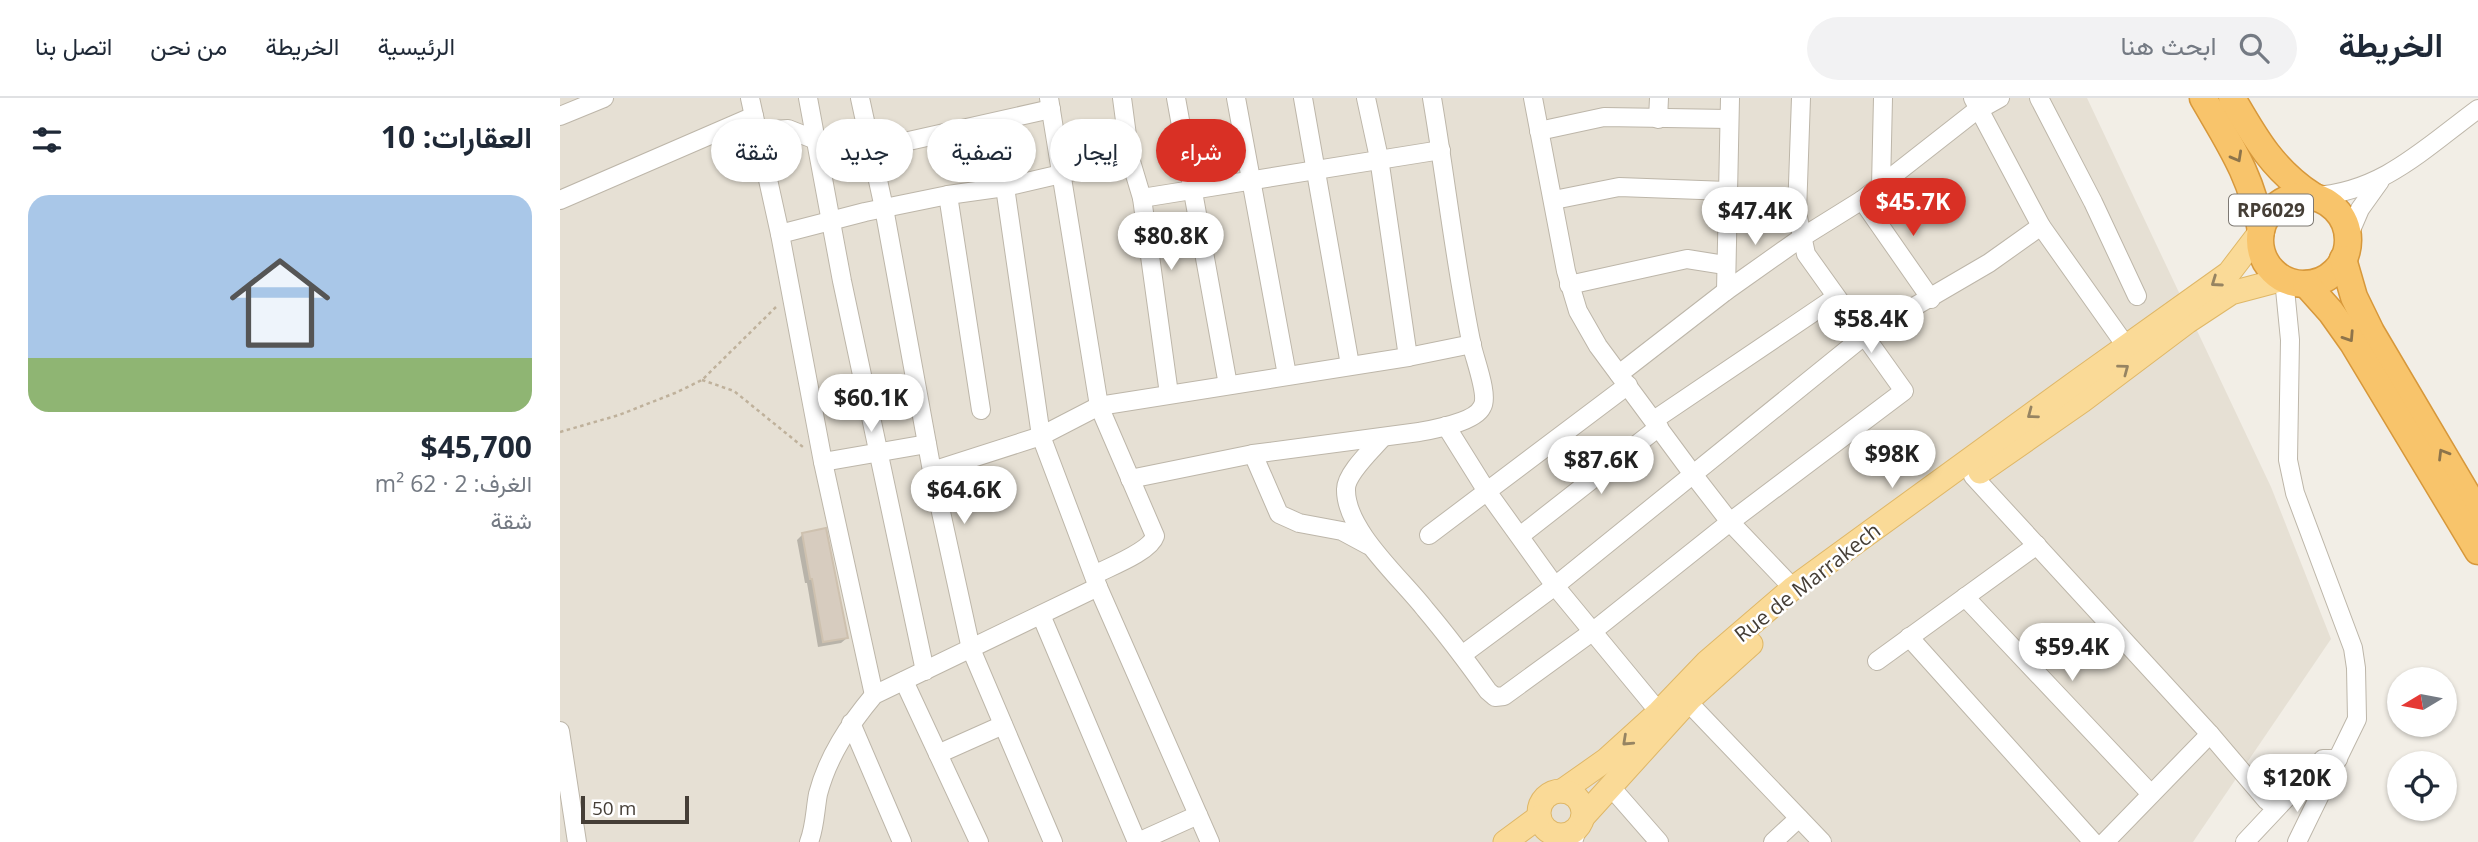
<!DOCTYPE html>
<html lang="ar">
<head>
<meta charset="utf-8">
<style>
  :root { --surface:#fff; --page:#f2f2f3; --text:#1f2937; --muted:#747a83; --line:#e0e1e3; --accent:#d93025 }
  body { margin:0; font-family:"Open Sans",Vazirmatn,sans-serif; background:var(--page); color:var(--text); direction:rtl; height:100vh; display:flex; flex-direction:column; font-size:26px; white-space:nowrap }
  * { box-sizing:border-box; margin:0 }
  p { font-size:23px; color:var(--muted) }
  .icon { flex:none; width:38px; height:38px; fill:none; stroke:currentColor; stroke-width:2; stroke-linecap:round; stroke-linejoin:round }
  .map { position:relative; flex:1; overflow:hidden; direction:ltr }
  .drawer { display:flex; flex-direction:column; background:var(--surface); width:560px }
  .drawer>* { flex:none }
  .hud { position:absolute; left:21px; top:21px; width:665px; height:63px; direction:rtl; display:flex; gap:14px }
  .needle { width:46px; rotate:260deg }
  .controls { position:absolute; left:1827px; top:569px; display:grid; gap:14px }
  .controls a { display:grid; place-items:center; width:70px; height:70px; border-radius:50%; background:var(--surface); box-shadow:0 2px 5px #0004; font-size:35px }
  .scale { position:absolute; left:21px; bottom:18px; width:108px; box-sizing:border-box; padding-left:7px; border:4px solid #453e36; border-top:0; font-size:19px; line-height:24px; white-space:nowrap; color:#453e36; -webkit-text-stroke:5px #fff; paint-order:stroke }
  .price { position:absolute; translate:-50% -60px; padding:0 16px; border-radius:24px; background:#fff; color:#222; font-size:23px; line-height:46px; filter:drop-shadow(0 2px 4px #0008) }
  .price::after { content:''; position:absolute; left:50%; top:42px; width:21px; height:16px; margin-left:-10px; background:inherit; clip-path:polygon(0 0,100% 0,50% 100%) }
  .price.active { background:var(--accent); color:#fff }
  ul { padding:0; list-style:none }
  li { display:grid; align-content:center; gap:14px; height:371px; padding:0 28px }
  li+li { border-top:2px solid var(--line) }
  li span { display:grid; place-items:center; height:217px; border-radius:21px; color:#555 }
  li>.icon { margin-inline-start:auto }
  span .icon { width:126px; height:126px; fill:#fffc; stroke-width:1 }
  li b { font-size:30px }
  h2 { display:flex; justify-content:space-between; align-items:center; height:84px; padding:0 28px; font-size:30px }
  .tag { padding:0 24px; border-radius:32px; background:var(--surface); box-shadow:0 2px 5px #0004; font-size:24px; line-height:63px }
  .tag.active { background:var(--accent); color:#fff }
  header { display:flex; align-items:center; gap:42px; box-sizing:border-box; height:98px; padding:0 35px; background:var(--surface); border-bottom:2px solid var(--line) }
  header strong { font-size:33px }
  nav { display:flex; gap:38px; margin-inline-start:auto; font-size:24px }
  .search { width:490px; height:63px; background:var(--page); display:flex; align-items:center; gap:18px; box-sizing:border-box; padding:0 24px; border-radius:38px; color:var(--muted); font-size:26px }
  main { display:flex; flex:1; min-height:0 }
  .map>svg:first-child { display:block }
  .residential { fill:#e6e0d4 }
  .shadow { fill:#0003 }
  .building { fill:#d7ccbf; stroke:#cec1af; stroke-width:2 }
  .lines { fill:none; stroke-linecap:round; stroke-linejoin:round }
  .minor-casing { stroke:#bdb6a9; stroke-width:20 }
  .major-casing { stroke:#dfb767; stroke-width:25 }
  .highway-casing { stroke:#d7983b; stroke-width:29 }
  .path { stroke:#bfb19b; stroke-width:2.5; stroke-dasharray:3.5 3.5; stroke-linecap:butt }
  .minor { stroke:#fff; stroke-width:18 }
  .major { stroke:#fada97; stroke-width:23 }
  .highway { stroke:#f8c46b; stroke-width:26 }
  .oneway { stroke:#8d744b }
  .oneway2 { stroke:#968462 }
  .labels { text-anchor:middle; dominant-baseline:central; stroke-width:5; stroke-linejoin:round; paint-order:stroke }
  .shield { fill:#fff; stroke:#7d7872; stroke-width:2 }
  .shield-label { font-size:19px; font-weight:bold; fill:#453e36 }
  .street-label { font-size:21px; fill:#453e36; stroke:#fff }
</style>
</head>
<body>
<header>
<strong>الخريطة</strong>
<div class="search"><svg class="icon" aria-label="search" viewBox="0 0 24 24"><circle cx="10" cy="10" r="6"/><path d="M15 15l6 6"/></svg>ابحث هنا</div>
<nav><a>الرئيسية</a><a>الخريطة</a><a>من نحن</a><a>اتصل بنا</a></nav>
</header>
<main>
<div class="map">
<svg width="1918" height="744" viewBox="0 0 1918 744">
  <rect width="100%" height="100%" fill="#f2eee6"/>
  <!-- residential -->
  <path class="residential" d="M 0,0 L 1527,0 L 1711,389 L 1771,541 L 1633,744 L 0,744 Z"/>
  <!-- shadow -->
  <path class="shadow" d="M 242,437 L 287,540 L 281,545 L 258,549 L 247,485 L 245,485 L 237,442 Z"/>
  <!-- building -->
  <path class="building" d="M 266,430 L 288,540 L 263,544 L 252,481 L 250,481 L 242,435 Z"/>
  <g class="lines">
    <defs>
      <g id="minor">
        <path d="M 190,0 L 220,136 L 305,114 L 388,97 L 445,89 L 570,60 L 562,0"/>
        <path d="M 248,0 L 282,183 L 365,573"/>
        <path d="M 300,0 L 324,110 L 372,373 L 411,551 L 493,744"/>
        <path d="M 489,0 L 539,308 L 595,438 C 590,454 549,469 534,477"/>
        <path d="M 616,0 L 668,287"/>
        <path d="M 676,0 L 727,277"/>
        <path d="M 743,0 L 790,267"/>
        <path d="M 806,0 L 819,60 L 848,259"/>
        <path d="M 973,0 L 1006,173 L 1018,213 L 1038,248 L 1132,375 L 1170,424 L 1233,490"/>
        <path d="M 1413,0 L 1481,128 L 1566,248"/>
        <path d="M 1479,0 L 1533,104 L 1577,198"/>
        <path d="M 0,18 L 44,0"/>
        <path d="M 1098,21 L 1099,0"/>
        <path d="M 197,33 L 228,31 L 256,42"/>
        <path d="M 979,33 L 1044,19 L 1169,21"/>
        <path d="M 313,51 L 491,11"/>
        <path d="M 570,60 L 582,100 L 609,296"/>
        <path d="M 1321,88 L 1323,0"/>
        <path d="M 445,89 L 481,338 L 538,489 L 650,744"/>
        <path d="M 388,97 L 421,312"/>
        <path d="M 1753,98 C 1821,95 1865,50 1918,11"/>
        <path d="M 582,100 L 881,52"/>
        <path d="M 0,102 L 194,18"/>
        <path d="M 994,102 L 1059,89 L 1168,93"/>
        <path d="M 1302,102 L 1371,201"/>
        <path d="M 220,136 L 263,364 L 314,597"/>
        <path d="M 1788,139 L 1800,111 L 1820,83"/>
        <path d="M 1724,181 L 1730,242 L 1728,362 L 1735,395 L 1793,550 L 1796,570 L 1797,621 L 1737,744"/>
        <path d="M 1009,187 L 1127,161 L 1165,167"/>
        <path d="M 1166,193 L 1170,0"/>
        <path d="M 1059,276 L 1166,193 L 1241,140 L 1302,102 L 1413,15 L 1440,0"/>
        <path d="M 1094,322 L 1276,199"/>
        <path d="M 886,328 L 926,392 L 995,488 L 1099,614"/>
        <path d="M 823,339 C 813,351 786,375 786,391 C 785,432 841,480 865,511 C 887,537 908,565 928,593 L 935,599 L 944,598 L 1032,534 L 1170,424 L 1344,293 L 1246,156 L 1237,115 L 1241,0"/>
        <path d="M 693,356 L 719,416 L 739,425 L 782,433 L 808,447"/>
        <path d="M 263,364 L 367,346"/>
        <path d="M 372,373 L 481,338 L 539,308 L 848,259 L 912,246"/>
        <path d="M 1413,378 L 1650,636 L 1707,703"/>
        <path d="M 570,381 L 693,356 L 859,334 C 875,331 915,324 922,309 C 929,298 915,262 912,248 C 895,166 886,82 872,0"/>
        <path d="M 869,437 L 1068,287"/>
        <path d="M 960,438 L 1099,329"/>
        <path d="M 1405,499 L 1591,696"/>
        <path d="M 481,517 L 577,744"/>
        <path d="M 1349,539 L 1533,744"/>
        <path d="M 902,557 L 995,488 L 1304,238 L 1429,165 L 1481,128"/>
        <path d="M 1317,563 L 1477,447"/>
        <path d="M 344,583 L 419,744"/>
        <path d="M 1128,604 L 1262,744"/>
        <path d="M 291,625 L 342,744"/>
        <path d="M 0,633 L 17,744"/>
        <path d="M 378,656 L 443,627"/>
        <path d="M 1050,688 L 1099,744"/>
        <path d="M 249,744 C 255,729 255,712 258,696 C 268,658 289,627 314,597 L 538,489"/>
        <path d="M 578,744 L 638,717"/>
        <path d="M 994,744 L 996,737"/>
        <path d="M 1013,744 L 1018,729"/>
        <path d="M 1213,744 L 1239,720"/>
        <path d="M 1545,744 L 1650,636"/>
        <path d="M 1685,744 L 1763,661 L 1778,661"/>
      </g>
      <g id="major">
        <path d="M 1420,374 L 1522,303 L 1627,224 L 1671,195 L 1724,181"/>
        <path d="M 1002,693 L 1046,662 L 1099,614 L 1147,564 L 1233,490 L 1519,282 L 1669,175 L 1701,133"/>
        <circle cx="1001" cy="715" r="22"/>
        <path d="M 1023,719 L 1130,601 L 1191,546"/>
        <path d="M 945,744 L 979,719"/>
      </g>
      <g id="highway">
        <path d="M 1643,0 C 1669,45 1693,80 1701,133"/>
        <path d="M 1672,0 C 1695,40 1713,72 1753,98"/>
        <circle cx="1744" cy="142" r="44"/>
        <path d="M 1783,161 L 1794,199 L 1811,234 L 1918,415"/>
        <path d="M 1746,186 L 1771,214 L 1793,245 L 1918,453"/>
      </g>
    </defs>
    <!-- minor casing -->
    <use href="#minor" class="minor-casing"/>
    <!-- major casing -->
    <use href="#major" class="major-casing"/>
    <!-- highway casing -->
    <use href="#highway" class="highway-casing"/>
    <!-- path -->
    <g class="path">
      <path d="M 142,282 L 174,293 L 243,349"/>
      <path d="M 0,334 L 59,317 L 115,295 L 142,282 L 216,209"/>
    </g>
    <!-- minor -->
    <use href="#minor" class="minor"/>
    <!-- major -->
    <use href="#major" class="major"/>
    <!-- highway -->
    <use href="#highway" class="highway"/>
  </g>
  <!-- one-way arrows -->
  <defs><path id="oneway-chevron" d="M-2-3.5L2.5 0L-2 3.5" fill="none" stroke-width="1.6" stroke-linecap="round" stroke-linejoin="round" transform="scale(1.75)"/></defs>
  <g class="oneway">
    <use href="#oneway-chevron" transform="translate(1677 59) rotate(61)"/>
    <use href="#oneway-chevron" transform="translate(1789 239) rotate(57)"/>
    <use href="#oneway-chevron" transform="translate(1883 356) rotate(-121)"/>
  </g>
  <g class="oneway2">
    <use href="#oneway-chevron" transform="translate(1656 184) rotate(145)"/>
    <use href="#oneway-chevron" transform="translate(1564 271) rotate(-37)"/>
    <use href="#oneway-chevron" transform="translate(1472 316) rotate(143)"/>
    <use href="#oneway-chevron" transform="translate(1067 643) rotate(137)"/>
  </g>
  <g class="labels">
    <!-- shield labels -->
    <rect class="shield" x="1669" y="96.5" width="84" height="31" rx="5"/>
    <g class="shield-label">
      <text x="1711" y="112">RP6029</text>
    </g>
    <!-- street labels -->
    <g class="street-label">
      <text transform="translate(1247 484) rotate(-38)">Rue de Marrakech</text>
    </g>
  </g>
</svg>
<div class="controls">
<a><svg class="needle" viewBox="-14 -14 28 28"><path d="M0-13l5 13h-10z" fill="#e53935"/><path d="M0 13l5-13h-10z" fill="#747a83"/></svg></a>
<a><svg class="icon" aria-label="locate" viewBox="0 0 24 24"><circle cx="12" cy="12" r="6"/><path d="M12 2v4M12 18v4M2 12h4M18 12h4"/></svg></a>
</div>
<div class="scale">50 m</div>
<b class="price active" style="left:1353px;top:140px">$45.7K</b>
<b class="price" style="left:1195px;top:149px">$47.4K</b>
<b class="price" style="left:611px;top:174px">$80.8K</b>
<b class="price" style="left:1311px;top:257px">$58.4K</b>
<b class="price" style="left:311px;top:336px">$60.1K</b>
<b class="price" style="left:1332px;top:392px">$98K</b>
<b class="price" style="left:1041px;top:398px">$87.6K</b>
<b class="price" style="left:404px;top:428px">$64.6K</b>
<b class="price" style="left:1512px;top:585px">$59.4K</b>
<b class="price" style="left:1737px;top:716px">$120K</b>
<div class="hud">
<a class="tag active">شراء</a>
<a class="tag">إيجار</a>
<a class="tag">تصفية</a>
<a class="tag">جديد</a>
<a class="tag">شقة</a>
</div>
</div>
<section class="drawer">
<h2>العقارات: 10<svg class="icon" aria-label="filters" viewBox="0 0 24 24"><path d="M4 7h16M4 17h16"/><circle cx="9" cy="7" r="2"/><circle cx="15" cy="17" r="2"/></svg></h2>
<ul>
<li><span style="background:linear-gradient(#a9c7e8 75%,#8fb573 0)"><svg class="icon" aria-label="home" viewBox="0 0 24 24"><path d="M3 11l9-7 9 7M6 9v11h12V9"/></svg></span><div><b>$45,700</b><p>الغرف: 2 · 62 m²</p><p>شقة</p></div></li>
</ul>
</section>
</main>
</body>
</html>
